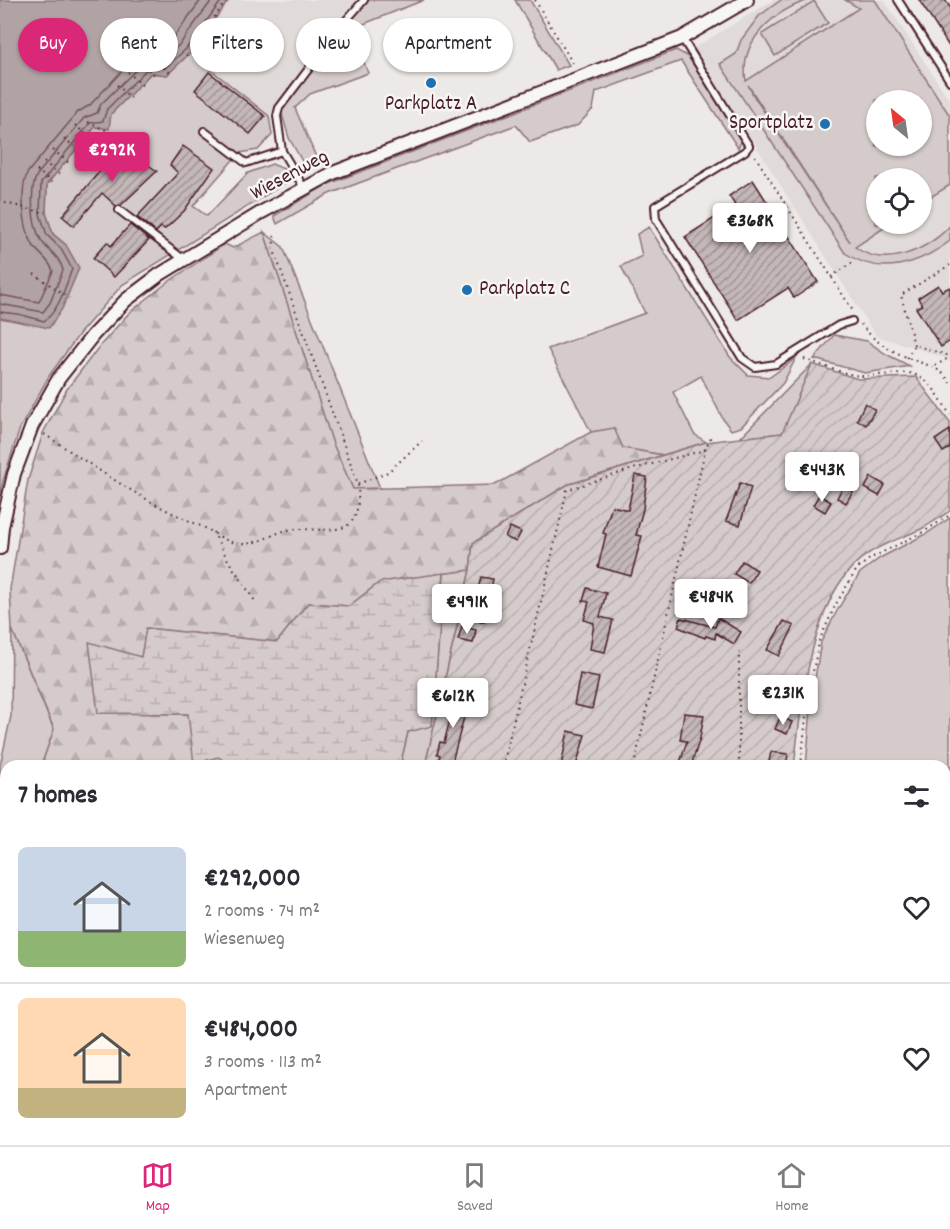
<!DOCTYPE html>
<html lang="en">
<head>
<meta charset="utf-8">
<style>
  :root { --surface:#fff; --page:#f2f2f3; --text:#2b2b33; --muted:#7c7c81; --line:#e1e1e2; --accent:#db2777 }
  body { margin:0; font-family:Dekko,sans-serif; background:var(--page); color:var(--text); height:100vh; display:flex; flex-direction:column; font-size:22px; white-space:nowrap }
  * { box-sizing:border-box; margin:0 }
  p { font-size:20px; color:var(--muted) }
  .icon { flex:none; width:33px; height:33px; fill:none; stroke:currentColor; stroke-width:2; stroke-linecap:round; stroke-linejoin:round }
  .map { position:relative; flex:1; overflow:hidden }
  .drawer { position:absolute; left:0px; top:760px; width:951px; height:386px; display:flex; flex-direction:column; background:var(--surface); border-radius:18px 18px 0 0; box-shadow:0 2px 4px #0004 }
  .drawer>* { flex:none }
  .hud { position:absolute; left:18px; top:18px; width:600px; height:54px; display:flex; gap:12px }
  .needle { width:39px; rotate:331deg }
  .tools { position:absolute; left:866px; top:90px; display:grid; gap:12px }
  .tools a { display:grid; place-items:center; width:66px; height:66px; border-radius:50%; background:var(--surface); box-shadow:0 2px 4px #0004; font-size:30px }
  .price { position:absolute; translate:-50% -51px; padding:0 14px; border-radius:6px; background:#fff; color:#222; font-size:20px; line-height:39px; filter:drop-shadow(0 2px 3px #0008) }
  .price::after { content:''; position:absolute; left:50%; top:36px; width:18px; height:14px; margin-left:-9px; background:inherit; clip-path:polygon(0 0,100% 0,50% 100%) }
  .price.selected { background:var(--accent); color:#fff }
  ul { padding:0; list-style:none }
  li { display:flex; align-items:center; gap:18px; height:150px; padding:0 18px }
  li+li { border-top:2px solid var(--line) }
  li span { display:grid; place-items:center; flex:none; width:168px; height:120px; border-radius:9px; color:#555 }
  li>.icon { margin-inline-start:auto }
  span .icon { width:72px; height:72px; fill:#fffc; stroke-width:1 }
  li b { font-size:26px }
  h2 { display:flex; justify-content:space-between; align-items:center; height:72px; padding:0 18px; font-size:26px }
  .pill { padding:0 21px; border-radius:27px; background:var(--surface); box-shadow:0 2px 4px #0004; font-size:21px; line-height:54px }
  .pill.selected { background:var(--accent); color:#fff }
  .tabs { display:flex; justify-content:space-around; align-items:center; height:84px; border-top:2px solid var(--line); background:var(--surface); font-size:16px; color:var(--muted) }
  .tabs a { display:grid; justify-items:center; gap:3px }
  .tabs .selected { color:var(--accent) }
  .map>svg:first-child { display:block }
  .built { fill:#e0dad8; fill-rule:evenodd }
  .grass { fill:#d4cbca; stroke:#8f757a; stroke-width:1.5; fill-rule:evenodd }
  .forest { fill:url(#forest-firs); stroke:#8f757a; stroke-width:1.5 }
  .wetland { fill:url(#wetland-marsh); stroke:#8f757a; stroke-width:1.5 }
  .garden { fill:url(#garden-furrows); stroke:#8f757a; stroke-width:1.5 }
  .water { fill:#b1a2a3; stroke:#886e73; stroke-width:1.5 }
  .lines { fill:none; stroke-linecap:round; stroke-linejoin:round }
  .shore { stroke:#73535b; stroke-width:1.5 }
  .building { fill:url(#building-hatch); stroke:#4a1f2b; stroke-width:1.5 }
  .service-casing { stroke:#4a1f2b; stroke-width:10 }
  .minor-casing { stroke:#4a1f2b; stroke-width:16 }
  .primary-casing { stroke:#4a1f2b; stroke-width:24 }
  .path { stroke:#4a1f2b; stroke-width:2; stroke-dasharray:1.5 4.5; stroke-linecap:butt }
  .service { stroke:#f6f6f2; stroke-width:6 }
  .minor { stroke:#f6f6f2; stroke-width:12 }
  .primary { stroke:#f6f6f2; stroke-width:20 }
  .poi-dot { fill:#1f6fb2; stroke:#f6f6f2; stroke-width:2 }
  .labels { text-anchor:middle; dominant-baseline:central; stroke-width:5; stroke-linejoin:round; paint-order:stroke }
  .poi-label { font-size:21px; fill:#4a1f2b; stroke:#f6f6f2 }
  .street-label { font-size:21px; fill:#4a1f2b; stroke:#f6f6f2 }
</style>
</head>
<body>
<div class="map">
<svg width="950" height="1145" viewBox="0 0 950 1145">
  <defs>
    <pattern id="forest-firs" width="22" height="20" patternUnits="userSpaceOnUse" patternTransform="scale(1.5)"><rect width="22" height="20" fill="#d4cbca"/><path d="M5 1l3.5 6h-7zM16 11l3.5 6h-7z" fill="#b8aeae"/></pattern>
    <pattern id="wetland-marsh" width="20" height="14" patternUnits="userSpaceOnUse" patternTransform="scale(1.5)"><rect width="20" height="14" fill="#d4cbca"/><path d="M1 5h8M5 5V1M11 12h8M15 12V8" fill="none" stroke="#b8aeae"/></pattern>
    <pattern id="garden-furrows" width="10" height="10" patternUnits="userSpaceOnUse" patternTransform="scale(1.5)"><rect width="10" height="10" fill="#d4cbca"/><path d="M-1 1l2-2M0 10L10 0M9 11l2-2" fill="none" stroke="#b8aeae"/></pattern>
    <pattern id="building-hatch" width="6" height="6" patternUnits="userSpaceOnUse" patternTransform="scale(1.5)"><rect width="6" height="6" fill="#c4b7b7"/><path d="M-1 1l2-2M0 6l6-6M5 7l2-2" fill="none" stroke="#a19495"/></pattern>
  </defs>
  <rect width="100%" height="100%" fill="#ece9e6"/>
  <filter id="ink" filterUnits="userSpaceOnUse"><feTurbulence type="fractalNoise" baseFrequency=".0167" numOctaves="2"/><feDisplacementMap in="SourceGraphic" scale="12" xChannelSelector="R" yChannelSelector="G"/><feConvolveMatrix kernelMatrix="1 2 1 2 8 2 1 2 1" color-interpolation-filters="sRGB"/></filter>
  <g filter="url(#ink)">
    <!-- built -->
    <g class="built">
      <path d="M 229,0 L 359,0 L 339,22 L 269,116 L 190,53 Z"/>
      <path d="M 773,0 L 884,0 L 950,101 L 950,362 L 948,359 L 913,347 L 876,336 L 694,48 ZM 876,100 L 921,100 L 921,146 L 876,146 ZM 876,178 L 921,178 L 921,224 L 876,224 Z"/>
    </g>
    <!-- grass -->
    <g class="grass">
      <path d="M 369,0 L 424,0 L 351,29 L 368,73 L 310,94 L 295,108 L 319,164 L 307,170 L 289,138 L 281,111 L 345,26 Z"/>
      <path d="M 515,0 L 530,0 L 569,65 L 556,70 Z"/>
      <path d="M 781,0 L 809,0 C 774,11 739,40 746,81 L 859,8 L 845,0 L 875,0 L 950,116 L 950,185 L 921,203 L 921,178 L 876,178 L 876,224 L 890,224 L 855,247 C 885,270 927,250 950,226 L 950,241 C 918,265 880,277 845,253 L 720,64 L 736,54 L 741,40 L 759,16 ZM 748,85 L 850,242 L 755,98 ZM 876,100 L 921,100 L 921,146 L 876,146 Z"/>
      <path d="M 814,1 L 828,23 L 775,56 L 762,34 Z"/>
      <path d="M 676,50 L 689,57 L 742,140 L 738,148 L 681,61 L 596,92 L 593,109 L 578,125 L 530,142 L 516,125 L 329,194 L 277,224 L 274,216 L 326,185 Z"/>
      <path d="M 190,53 L 269,116 L 272,135 L 258,150 L 239,153 L 193,206 L 207,216 L 248,173 L 272,164 L 284,169 L 290,180 L 122,285 L 80,333 L 49,376 L 20,428 L 3,481 L 0,497 L 0,318 L 17,320 L 66,245 L 53,234 L 46,213 L 47,184 L 95,127 L 111,114 L 151,73 L 167,75 Z"/>
      <path d="M 649,227 L 730,357 L 748,375 L 770,377 L 796,358 L 783,383 L 741,427 L 731,430 L 723,419 L 701,376 L 673,392 L 694,434 L 706,442 L 663,455 L 623,448 L 613,429 L 591,432 L 548,349 L 645,313 L 621,266 L 642,256 L 637,234 Z"/>
      <path d="M 264,232 L 283,247 L 380,488 L 353,489 L 333,445 Z"/>
      <path d="M 834,335 L 867,341 L 886,354 L 910,366 L 865,373 L 814,359 Z"/>
      <path d="M 812,364 L 783,433 L 740,438 Z"/>
      <path d="M 950,518 L 950,823 L 945,823 L 945,766 L 806,766 L 812,697 L 821,642 L 839,607 L 860,573 L 880,558 L 926,534 Z"/>
      <path d="M 470,570 L 425,766 L 400,766 L 408,732 L 432,725 L 444,573 Z"/>
      <path d="M 12,629 L 54,730 L 41,766 L 6,766 L 6,779 L 0,780 L 0,766 L 11,716 Z"/>
      <path d="M 0,1120 L 6,1122 L 6,1140 L 50,1140 L 62,1145 L 0,1145 Z"/>
    </g>
    <!-- forest -->
    <g class="forest">
      <path d="M 264,232 L 333,444 L 353,489 L 495,485 L 591,432 L 614,428 L 623,448 L 663,455 L 567,485 L 473,543 L 470,570 L 380,582 L 349,606 L 308,603 L 277,642 L 147,628 L 141,657 L 98,713 L 189,714 L 219,756 L 232,766 L 41,766 L 54,729 L 12,629 L 10,589 L 28,480 L 43,433 L 67,389 L 98,348 L 129,313 L 168,282 L 225,244 L 233,248 Z"/>
      <path d="M 6,779 L 6,849 L 0,848 L 0,780 Z"/>
    </g>
    <!-- wetland -->
    <path class="wetland" d="M 444,573 L 432,726 L 408,732 L 400,766 L 232,766 L 218,757 L 194,764 L 188,714 L 98,713 L 89,642 L 141,657 L 146,628 L 277,642 L 308,603 L 349,606 L 380,582 Z"/>
    <!-- garden -->
    <g class="garden">
      <path d="M 812,364 L 858,379 L 916,377 L 950,423 L 950,511 C 941,517 932,523 923,528 C 905,537 886,542 869,553 C 810,590 802,704 794,766 L 425,766 L 470,570 L 473,543 L 567,485 L 706,442 L 782,433 Z"/>
      <path d="M 0,949 L 6,950 L 6,1122 L 0,1120 Z"/>
      <path d="M 50,1140 L 777,1140 L 777,1145 L 62,1145 Z"/>
    </g>
    <!-- water -->
    <path class="water" d="M 0,0 L 229,0 L 190,53 L 167,75 L 151,73 L 111,114 L 109,129 L 95,127 L 47,184 L 46,213 L 53,234 L 66,245 L 79,268 L 62,309 L 49,328 L 0,318 Z"/>
    <g class="lines">
      <!-- shore -->
      <g class="shore">
        <path d="M 0,295 L 39,302 L 53,271 C 49,259 39,255 33,245 C 23,227 19,190 28,172 L 78,112 L 90,105 L 137,55 L 146,51 L 160,50 L 173,38 L 201,0"/>
        <path d="M 0,304 L 43,312 L 50,303 L 63,270 C 58,253 48,252 41,240 C 32,225 29,191 37,175 L 84,118 L 97,113 L 101,104 L 142,64 L 150,60 L 163,60 L 180,44 L 212,0"/>
        <path d="M 0,312 L 18,314 L 44,321 C 59,311 66,285 72,269 L 61,249 L 47,235 L 40,214 L 41,183 L 90,123 L 103,121 L 107,109 L 147,69 L 152,67 L 165,68 L 186,49 L 222,0"/>
      </g>
    </g>
    <!-- building -->
    <g class="building">
      <path d="M 919,0 L 945,0 L 950,7 L 950,48 Z"/>
      <path d="M 209,72 L 265,116 L 250,134 L 195,90 Z"/>
      <path d="M 119,145 L 157,171 L 121,205 L 116,206 L 102,193 L 74,226 L 62,216 L 105,165 Z"/>
      <path d="M 183,146 L 214,168 L 184,211 L 165,229 L 161,227 L 156,232 L 137,217 L 178,173 L 170,165 Z"/>
      <path d="M 753,180 L 818,282 L 794,298 L 788,288 L 738,320 L 685,237 L 735,205 L 729,196 Z"/>
      <path d="M 130,225 L 149,240 L 114,277 L 93,258 L 107,242 L 111,246 Z"/>
      <path d="M 938,285 L 942,291 L 950,287 L 950,341 L 941,347 L 916,308 L 922,305 L 918,298 Z"/>
      <path d="M 865,403 L 875,410 L 866,425 L 857,420 Z"/>
      <path d="M 950,430 L 950,448 L 943,452 L 935,440 Z"/>
      <path d="M 635,475 L 647,477 L 643,509 L 636,535 L 642,536 L 631,576 L 598,567 L 606,534 L 603,533 L 612,506 L 628,510 Z"/>
      <path d="M 871,477 L 885,485 L 879,496 L 865,488 Z"/>
      <path d="M 740,483 L 751,487 L 740,525 L 726,521 Z"/>
      <path d="M 844,484 L 854,490 L 846,503 L 837,498 Z"/>
      <path d="M 819,495 L 831,502 L 825,512 L 813,505 Z"/>
      <path d="M 510,527 L 521,532 L 516,542 L 505,537 Z"/>
      <path d="M 742,561 L 757,570 L 749,583 L 734,574 Z"/>
      <path d="M 481,577 L 493,579 L 489,600 L 490,601 L 484,622 L 471,618 Z"/>
      <path d="M 587,588 L 606,593 L 600,617 L 613,620 L 605,652 L 590,649 L 594,623 L 584,620 L 589,602 L 583,601 Z"/>
      <path d="M 681,618 L 715,627 L 718,618 L 741,632 L 734,644 L 716,633 L 715,639 L 706,636 L 705,638 L 678,627 Z"/>
      <path d="M 784,621 L 794,626 L 779,656 L 767,650 Z"/>
      <path d="M 462,626 L 476,630 L 473,643 L 458,640 Z"/>
      <path d="M 580,674 L 599,678 L 592,709 L 574,705 Z"/>
      <path d="M 456,688 L 469,692 L 462,716 L 464,717 L 451,766 L 437,766 L 440,755 L 437,754 L 440,742 L 444,743 L 454,704 L 451,704 Z"/>
      <path d="M 684,713 L 704,715 L 700,738 L 691,766 L 679,766 L 687,741 L 680,740 Z"/>
      <path d="M 780,717 L 792,722 L 787,734 L 775,729 Z"/>
      <path d="M 568,731 L 585,735 L 576,766 L 561,766 Z"/>
      <path d="M 771,752 L 788,754 L 786,766 L 768,766 Z"/>
    </g>
    <g class="lines">
      <defs>
        <g id="service">
          <path d="M 898,0 L 950,81"/>
          <path d="M 682,38 L 749,146 L 745,151 L 655,206 L 656,219 L 742,358 L 755,367 L 776,364 L 839,325 L 852,321"/>
          <path d="M 204,131 L 246,163 L 282,151"/>
          <path d="M 304,188 L 282,151 L 277,116 L 279,108 L 342,25 L 364,0"/>
          <path d="M 119,210 L 183,259"/>
        </g>
        <g id="minor">
          <path d="M 0,548 L 2,527 L 14,474 L 32,426 L 59,378 L 93,335 L 126,300 L 159,275 L 262,212 L 333,173 L 682,38 L 747,0"/>
          <path d="M 945,1074 L 950,1075"/>
          <path d="M 783,1145 L 784,1140"/>
          <path d="M 867,1145 L 872,1145"/>
          <path d="M 949,1145 L 950,1139"/>
        </g>
        <g id="primary">
          <path d="M 945,840 L 950,839"/>
          <path d="M 945,859 L 950,859"/>
          <path d="M 0,873 L 6,875"/>
          <path d="M 0,896 L 6,897"/>
        </g>
      </defs>
      <!-- service casing -->
      <use href="#service" class="service-casing"/>
      <!-- minor casing -->
      <use href="#minor" class="minor-casing"/>
      <!-- primary casing -->
      <use href="#primary" class="primary-casing"/>
      <!-- path -->
      <g class="path">
        <path d="M 535,0 L 575,67"/>
        <path d="M 150,56 L 173,75"/>
        <path d="M 186,56 L 227,0"/>
        <path d="M 139,62 L 156,76"/>
        <path d="M 128,72 L 143,86"/>
        <path d="M 117,85 L 131,98"/>
        <path d="M 88,122 L 110,132"/>
        <path d="M 75,125 L 90,138"/>
        <path d="M 64,139 L 80,150"/>
        <path d="M 53,150 L 69,163"/>
        <path d="M 755,156 L 853,311"/>
        <path d="M 44,162 L 59,174"/>
        <path d="M 37,170 L 52,183"/>
        <path d="M 5,203 L 46,213"/>
        <path d="M 34,274 L 69,298"/>
        <path d="M 831,277 L 856,260"/>
        <path d="M 861,324 C 872,340 888,349 906,357 C 923,365 940,365 950,383"/>
        <path d="M 914,345 L 901,295 L 950,265"/>
        <path d="M 907,358 L 914,345 L 950,356"/>
        <path d="M 804,359 C 820,364 848,376 863,376 C 876,376 891,373 905,373 C 928,373 940,398 950,415"/>
        <path d="M 935,366 L 950,357"/>
        <path d="M 44,434 C 78,456 112,480 148,500 C 166,511 186,519 205,528 C 216,534 229,544 242,544 C 263,544 278,528 299,529 C 341,530 361,536 358,484 L 273,248 L 275,234"/>
        <path d="M 358,484 L 388,472 L 422,441"/>
        <path d="M 213,532 L 229,562 L 255,601"/>
        <path d="M 739,651 L 739,766"/>
        <path d="M 503,766 L 567,490 L 633,469 L 705,450"/>
        <path d="M 634,766 L 705,450 L 711,436"/>
        <path d="M 801,766 L 808,697 L 819,641 L 836,604 L 857,569 L 871,558 L 925,531 L 950,515"/>
        <path d="M 945,785 L 950,782"/>
        <path d="M 0,851 L 6,852"/>
        <path d="M 0,926 L 6,927"/>
        <path d="M 945,983 L 950,955"/>
        <path d="M 0,1020 L 6,993"/>
        <path d="M 604,1140 L 636,1141"/>
        <path d="M 126,1145 L 126,1140"/>
        <path d="M 220,1145 L 221,1140"/>
        <path d="M 331,1145 L 331,1140"/>
        <path d="M 437,1145 L 438,1140"/>
        <path d="M 728,1145 L 728,1140"/>
      </g>
      <!-- service -->
      <use href="#service" class="service"/>
      <!-- minor -->
      <use href="#minor" class="minor"/>
      <!-- primary -->
      <use href="#primary" class="primary"/>
    </g>
  </g>
  <!-- markers -->
  <g class="poi-dot">
    <circle cx="431" cy="83" r="6"/>
    <circle cx="825" cy="124" r="6"/>
    <circle cx="467" cy="290" r="6"/>
  </g>
  <g class="labels">
    <!-- poi labels -->
    <g class="poi-label">
      <text x="431" y="105">Parkplatz A</text>
      <text x="813" y="124" text-anchor="end">Sportplatz</text>
      <text x="479" y="290" text-anchor="start">Parkplatz C</text>
    </g>
    <!-- street labels -->
    <g class="street-label">
      <text transform="translate(290 176) rotate(-28)">Wiesenweg</text>
    </g>
  </g>
</svg>
<div class="tools">
<a><svg class="needle" viewBox="-14 -14 28 28"><path d="M0-13l5 13h-10z" fill="#e53935"/><path d="M0 13l5-13h-10z" fill="#7c7c81"/></svg></a>
<a><svg class="icon" aria-label="locate" viewBox="0 0 24 24"><circle cx="12" cy="12" r="6"/><path d="M12 2v4M12 18v4M2 12h4M18 12h4"/></svg></a>
</div>
<b class="price selected" style="left:112px;top:183px">€292K</b>
<b class="price" style="left:750px;top:254px">€368K</b>
<b class="price" style="left:822px;top:503px">€443K</b>
<b class="price" style="left:711px;top:630px">€484K</b>
<b class="price" style="left:467px;top:635px">€491K</b>
<b class="price" style="left:783px;top:726px">€231K</b>
<b class="price" style="left:453px;top:729px">€612K</b>
<div class="hud">
<a class="pill selected">Buy</a>
<a class="pill">Rent</a>
<a class="pill">Filters</a>
<a class="pill">New</a>
<a class="pill">Apartment</a>
</div>
<section class="drawer">
<h2>7 homes<svg class="icon" aria-label="filters" viewBox="0 0 24 24"><path d="M4 7h16M4 17h16"/><circle cx="9" cy="7" r="2"/><circle cx="15" cy="17" r="2"/></svg></h2>
<ul>
<li><span style="background:linear-gradient(#c9d6e8 70%,#8fb573 0)"><svg class="icon" aria-label="home" viewBox="0 0 24 24"><path d="M3 11l9-7 9 7M6 9v11h12V9"/></svg></span><div><b>€292,000</b><p>2 rooms · 74 m²</p><p>Wiesenweg</p></div><svg class="icon" aria-label="heart" viewBox="0 0 24 24"><path d="M12 20l-8-8c-3-5 5-10 8-4 3-6 11-1 8 4z"/></svg></li>
<li><span style="background:linear-gradient(#ffd9b3 75%,#c2b280 0)"><svg class="icon" aria-label="home" viewBox="0 0 24 24"><path d="M3 11l9-7 9 7M6 9v11h12V9"/></svg></span><div><b>€484,000</b><p>3 rooms · 113 m²</p><p>Apartment</p></div><svg class="icon" aria-label="heart" viewBox="0 0 24 24"><path d="M12 20l-8-8c-3-5 5-10 8-4 3-6 11-1 8 4z"/></svg></li>
</ul>
</section>
</div>
<nav class="tabs">
<a class="selected"><svg class="icon" aria-label="map" viewBox="0 0 24 24"><path d="M3 6l6-2 6 2 6-2v14l-6 2-6-2-6 2zM9 4v14M15 6v14"/></svg>Map</a>
<a><svg class="icon" aria-label="saved" viewBox="0 0 24 24"><path d="M7 4h10v16l-5-4-5 4z"/></svg>Saved</a>
<a><svg class="icon" aria-label="home" viewBox="0 0 24 24"><path d="M3 11l9-7 9 7M6 9v11h12V9"/></svg>Home</a>
</nav>
</body>
</html>
